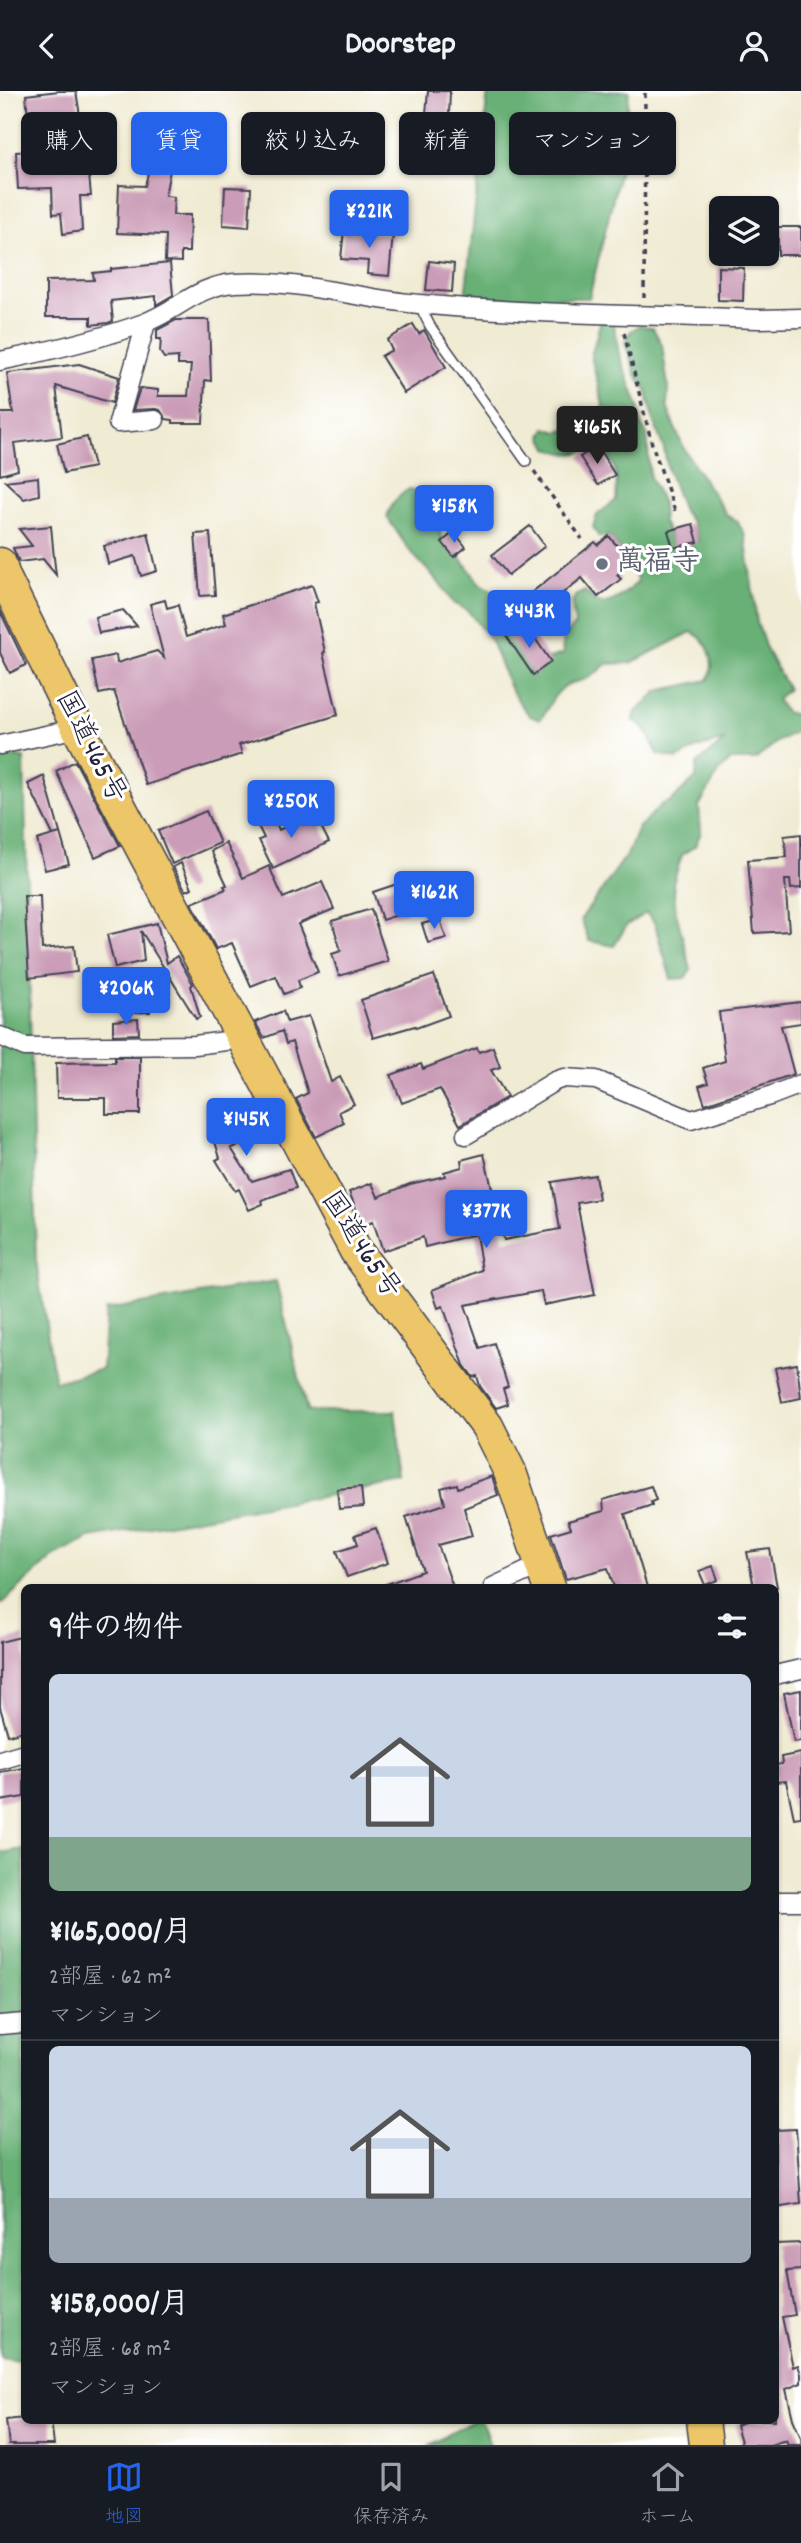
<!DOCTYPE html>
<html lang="ja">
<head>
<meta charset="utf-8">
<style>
  :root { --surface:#171b24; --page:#242831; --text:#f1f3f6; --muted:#9ea1a6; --line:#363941; --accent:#2563eb }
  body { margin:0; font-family:Dekko,"Klee One",sans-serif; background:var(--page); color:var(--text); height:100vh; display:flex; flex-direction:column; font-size:26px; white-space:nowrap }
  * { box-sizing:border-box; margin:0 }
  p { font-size:23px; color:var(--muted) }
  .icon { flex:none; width:38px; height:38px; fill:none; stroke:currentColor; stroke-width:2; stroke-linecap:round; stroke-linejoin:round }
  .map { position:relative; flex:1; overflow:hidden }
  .details { position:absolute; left:21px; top:1493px; width:758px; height:840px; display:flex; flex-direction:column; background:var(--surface); border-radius:10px; box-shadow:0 2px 5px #0004 }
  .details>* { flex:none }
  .hud { position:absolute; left:21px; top:21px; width:760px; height:63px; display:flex; gap:14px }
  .buttons { position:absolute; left:709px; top:105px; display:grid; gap:14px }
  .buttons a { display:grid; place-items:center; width:70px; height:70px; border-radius:10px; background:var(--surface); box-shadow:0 2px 5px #0004; font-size:35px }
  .price { position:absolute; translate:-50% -60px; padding:0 16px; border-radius:7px; background:var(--accent); color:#fff; font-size:23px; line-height:46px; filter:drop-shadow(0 2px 4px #0008) }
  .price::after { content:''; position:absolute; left:50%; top:42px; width:21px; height:16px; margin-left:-10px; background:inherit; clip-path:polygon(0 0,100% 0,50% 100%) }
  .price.active { background:#222; color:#fff }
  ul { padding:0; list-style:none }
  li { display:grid; align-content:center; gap:14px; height:371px; padding:0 28px }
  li+li { border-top:2px solid var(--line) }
  li span { display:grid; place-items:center; height:217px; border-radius:10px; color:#555 }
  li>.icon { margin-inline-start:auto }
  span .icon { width:126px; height:126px; fill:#fffc; stroke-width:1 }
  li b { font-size:30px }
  h2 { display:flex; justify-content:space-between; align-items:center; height:84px; padding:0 28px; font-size:30px }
  .chip { padding:0 24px; border-radius:10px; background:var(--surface); box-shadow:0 2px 5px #0004; font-size:24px; line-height:63px }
  .chip.active { background:var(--accent); color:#fff }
  header { display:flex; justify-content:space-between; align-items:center; height:91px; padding:0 28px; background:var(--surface); font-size:32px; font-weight:700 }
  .menu { display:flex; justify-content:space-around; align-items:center; height:98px; border-top:2px solid var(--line); background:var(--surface); font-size:19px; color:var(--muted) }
  .menu a { display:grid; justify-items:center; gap:4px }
  .menu .active { color:var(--accent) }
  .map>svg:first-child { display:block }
  .forest { fill:#68b076; stroke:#456958; stroke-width:2 }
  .building { fill:#cb9cb7 }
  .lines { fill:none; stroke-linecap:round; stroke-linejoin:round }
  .lane-casing { stroke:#414052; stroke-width:12 }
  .street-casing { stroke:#414052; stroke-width:21 }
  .highway-casing { stroke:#414052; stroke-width:35 }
  .path { stroke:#414052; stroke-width:3.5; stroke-dasharray:5 5; stroke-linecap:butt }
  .lane { stroke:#fff; stroke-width:9 }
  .street { stroke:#fff; stroke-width:18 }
  .highway { stroke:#ecc669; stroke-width:32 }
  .worship-dot { fill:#6b7280; stroke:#fff; stroke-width:2.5 }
  .labels { text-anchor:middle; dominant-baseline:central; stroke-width:6; stroke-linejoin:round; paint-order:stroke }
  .worship-label { font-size:28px; font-weight:bold; fill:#5b616d; stroke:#fff; text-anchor:start }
  .street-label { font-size:28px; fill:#22223b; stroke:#fff }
</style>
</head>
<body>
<header><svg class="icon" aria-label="back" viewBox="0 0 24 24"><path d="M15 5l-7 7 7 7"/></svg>Doorstep<svg class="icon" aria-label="person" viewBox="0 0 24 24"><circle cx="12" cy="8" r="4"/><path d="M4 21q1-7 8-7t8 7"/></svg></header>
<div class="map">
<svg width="801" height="2354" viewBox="0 0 801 2354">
  <rect width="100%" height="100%" fill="#fff"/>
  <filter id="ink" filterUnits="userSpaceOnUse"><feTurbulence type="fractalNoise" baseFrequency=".0143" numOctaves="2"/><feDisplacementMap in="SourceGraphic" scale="14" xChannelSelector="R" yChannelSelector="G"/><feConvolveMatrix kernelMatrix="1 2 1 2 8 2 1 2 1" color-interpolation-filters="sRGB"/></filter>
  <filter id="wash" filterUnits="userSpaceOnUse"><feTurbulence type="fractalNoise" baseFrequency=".00686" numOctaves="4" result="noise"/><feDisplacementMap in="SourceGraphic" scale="28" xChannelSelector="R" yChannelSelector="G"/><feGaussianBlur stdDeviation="1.57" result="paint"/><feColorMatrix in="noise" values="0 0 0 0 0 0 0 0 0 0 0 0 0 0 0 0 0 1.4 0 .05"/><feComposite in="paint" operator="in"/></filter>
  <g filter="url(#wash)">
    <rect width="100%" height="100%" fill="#f0ebd3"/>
    <!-- forest -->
    <g class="forest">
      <path d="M 488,0 L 629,0 L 623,66 L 589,207 L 465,207 Z"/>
      <path d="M 613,228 L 619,263 L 638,314 L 641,334 L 647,343 L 650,386 L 662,412 L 663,432 L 668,440 L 673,457 L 680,455 L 684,470 L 695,467 L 691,452 L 698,450 L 693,433 L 683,420 L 668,379 L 664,358 L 653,329 L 646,298 L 636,284 L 625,252 L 630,241 L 640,234 L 653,237 L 662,254 L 668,296 L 667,315 L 674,335 L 684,358 L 726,423 L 737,430 L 745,444 L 757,531 L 766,558 L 788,598 L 777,608 L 785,621 L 797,624 L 801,637 L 777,651 L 755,669 L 731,669 L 719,681 L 699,715 L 701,741 L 695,755 L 682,764 L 673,792 L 676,821 L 691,879 L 685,887 L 671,888 L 654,831 L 646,822 L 627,834 L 614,855 L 589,850 L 581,828 L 628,762 L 638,737 L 662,713 L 671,710 L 696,687 L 697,673 L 725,649 L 697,657 L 677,668 L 658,663 L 643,635 L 633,629 L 636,621 L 658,600 L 708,589 C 717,572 709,548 691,541 L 631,572 L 606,573 C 599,580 592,586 583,589 C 577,591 572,591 567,594 C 553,602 549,617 540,629 L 530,625 L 521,614 L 510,597 L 491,550 L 475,529 L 468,520 L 453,512 L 442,495 L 409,459 L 387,426 C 391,412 397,406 409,398 L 418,400 L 430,425 L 439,433 L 441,446 L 456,460 L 479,492 L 492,500 L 496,513 L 514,547 L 546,568 L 563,563 C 561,549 565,543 575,534 L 572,514 L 575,505 L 585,500 C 588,503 594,510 598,511 C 611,517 629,498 638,491 L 631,472 L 609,445 L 599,446 L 593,436 L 597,424 L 616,409 C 618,386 617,368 598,354 C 590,355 585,361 577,362 C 567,364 557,360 548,357 L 542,345 L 546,337 L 558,341 L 599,330 L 603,314 L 591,265 L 601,229 Z"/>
      <path d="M 0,665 L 24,667 L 36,1170 L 55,1291 L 102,1278 L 106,1219 L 276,1190 L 307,1320 L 395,1320 L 404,1391 L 90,1447 L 53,1466 L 0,1514 Z"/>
      <path d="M 24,1758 L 24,2270 L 0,2266 L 0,1762 Z"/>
      <path d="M 474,2329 L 481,2329 L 490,2354 L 430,2354 Z"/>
    </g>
    <g id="blocks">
      <!-- building -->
      <g class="building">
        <path d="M 59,0 L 76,0 L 83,43 L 85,42 L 91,105 L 80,105 L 82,140 L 63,143 L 61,122 L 53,123 L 52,97 L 18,98 L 16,61 L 31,60 L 26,4 Z"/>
        <path d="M 428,0 L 450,0 L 449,24 L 426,23 Z"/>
        <path d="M 161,24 L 176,43 L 155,59 L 141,42 Z"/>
        <rect x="431" y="52" width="17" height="24"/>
        <path d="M 152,65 L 172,69 L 165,105 L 174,106 L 173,124 L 190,124 L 189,161 L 181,161 L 181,171 L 165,170 L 166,144 L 117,142 L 119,94 L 145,95 Z"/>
        <path d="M 225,96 L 251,97 L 249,136 L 223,134 Z"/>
        <rect x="778" y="136" width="23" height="28"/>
        <path d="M 344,139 L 393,143 L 389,185 L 367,183 L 368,170 L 341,168 Z"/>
        <path d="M 429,170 L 454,173 L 452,201 L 426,199 Z"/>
        <path d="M 170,172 L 173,204 L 156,214 L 156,205 L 111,210 L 113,230 L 108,232 L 91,234 L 91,226 L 46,226 L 46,190 L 94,189 L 93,182 L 111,180 L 111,178 Z"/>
        <path d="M 718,176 L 744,177 L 743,210 L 718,209 Z"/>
        <path d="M 176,229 L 209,229 L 211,290 L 205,289 L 203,332 L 173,332 L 173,329 L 166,328 L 160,319 L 155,318 L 133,319 L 140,297 L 158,299 L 158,305 L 188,305 L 191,274 L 178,274 L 178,266 L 164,267 L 160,261 L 161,248 L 157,248 L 157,239 Z"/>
        <path d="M 413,233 L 419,243 L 424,239 L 446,276 L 404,302 L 381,265 L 392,259 L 387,249 Z"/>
        <path d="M 79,273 L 119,286 L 112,312 L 56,295 L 62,346 L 14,352 L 18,379 L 0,384 L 0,322 L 13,322 L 7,282 Z"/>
        <path d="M 87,346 L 94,376 L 64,382 L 57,353 Z"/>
        <path d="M 597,355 L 615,384 L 598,394 L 580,366 Z"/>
        <path d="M 38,386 L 39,404 L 24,408 L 5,390 Z"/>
        <path d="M 693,433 L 698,451 L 673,457 L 668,440 Z"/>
        <path d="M 51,435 L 54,467 L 56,484 L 43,468 L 19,471 L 13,457 L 32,455 L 19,438 Z"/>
        <path d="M 530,435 L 545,455 L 508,484 L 492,464 Z"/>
        <path d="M 454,441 L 466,456 L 454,466 L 442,451 Z"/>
        <path d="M 148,442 L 157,480 L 141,485 L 135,465 L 108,473 L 104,455 Z"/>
        <path d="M 210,442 L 215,504 L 200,505 L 195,443 Z"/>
        <path d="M 609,445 L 631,472 L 617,484 L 621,488 L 598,506 L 582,487 L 554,509 L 560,516 L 544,529 L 526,506 L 595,451 L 598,454 Z"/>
        <path d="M 312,494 L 318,511 L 314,512 L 325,561 L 323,562 L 338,624 L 239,654 L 242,663 L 146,694 L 114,600 L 99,603 L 92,569 L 116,564 L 117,572 L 157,560 L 164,567 L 150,513 L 165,509 L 167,517 L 178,514 L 186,546 L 226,533 L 223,523 Z"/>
        <path d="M 123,519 L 137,535 L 99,542 L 95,526 Z"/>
        <path d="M 0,520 L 26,574 L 10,582 L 0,562 Z"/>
        <path d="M 526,534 L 551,571 L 533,584 L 507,546 Z"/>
        <path d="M 75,670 L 120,755 L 95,766 L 56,680 Z"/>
        <path d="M 44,685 L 60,742 L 53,744 L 60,742 L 69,773 L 45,779 L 37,749 L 53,744 L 28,693 Z"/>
        <path d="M 206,720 L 220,752 L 172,773 L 158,740 Z"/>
        <path d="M 314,722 L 329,751 L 273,778 L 259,749 L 264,747 L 258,735 L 274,728 L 279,739 Z"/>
        <path d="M 801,743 L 801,797 L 791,798 L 790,789 L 785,789 L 789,840 L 754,842 L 748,769 L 787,766 L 784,745 Z"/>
        <path d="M 226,752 L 243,787 L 269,775 L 283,807 L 322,791 L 334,818 L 298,833 L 318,881 L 298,889 L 300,897 L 284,903 L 276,885 L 251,895 L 232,852 L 216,858 L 192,812 L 226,798 L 224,795 L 227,794 L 211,760 Z"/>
        <path d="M 181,772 L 192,797 L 186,800 L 173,776 Z"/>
        <path d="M 421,785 L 431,813 L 382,829 L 373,801 Z"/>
        <path d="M 24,805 L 40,805 L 42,858 L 74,855 L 77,881 L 29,887 Z"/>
        <path d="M 371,818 L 388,870 L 339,885 L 332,863 L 341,860 L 332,830 Z"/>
        <path d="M 440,828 L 446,847 L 428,852 L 422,833 Z"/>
        <path d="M 157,832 L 167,872 L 177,865 L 193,893 L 191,895 L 200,926 L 196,928 L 141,840 L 144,870 L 115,877 L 107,844 Z"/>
        <path d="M 434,884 L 449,925 L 416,937 L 415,935 L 373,947 L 361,909 Z"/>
        <path d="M 148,900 L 150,921 L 130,922 L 128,902 Z"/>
        <path d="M 801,911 L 801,932 L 781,935 L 794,983 L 705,1013 L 699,995 L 708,992 L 703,977 L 725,970 L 719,921 Z"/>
        <path d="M 283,920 L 287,931 L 309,925 L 331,991 L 340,986 L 354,1013 L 339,1021 L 344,1032 L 316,1046 L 296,1008 L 308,1002 L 292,951 L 286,953 L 282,940 L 264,947 L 255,931 Z"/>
        <path d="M 138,928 L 139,943 L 113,944 L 113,930 Z"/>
        <path d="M 493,956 L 500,976 L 491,979 L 507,1006 L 460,1034 L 440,998 L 402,1012 L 391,984 L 421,973 L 423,978 L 477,957 L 479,961 Z"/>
        <path d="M 115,966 L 140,966 L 140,1023 L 106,1023 L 106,1007 L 57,1007 L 56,972 L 115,971 Z"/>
        <path d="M 255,1016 L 264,1047 L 231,1057 L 252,1090 L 289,1078 L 296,1097 L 262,1109 L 263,1113 L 249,1119 L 239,1098 L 235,1100 L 216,1069 L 220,1067 L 209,1031 Z"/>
        <path d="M 484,1063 L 504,1149 L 560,1138 L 552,1091 L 595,1084 L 599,1108 L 577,1112 L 595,1204 L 544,1214 L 541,1200 L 465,1214 L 480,1257 L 494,1252 L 502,1277 L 508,1296 L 503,1298 L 508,1313 L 496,1317 L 480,1295 L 477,1285 L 473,1286 L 464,1274 L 443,1215 L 438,1217 L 432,1199 L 482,1179 L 476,1143 L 425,1156 L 423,1146 L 383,1160 L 373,1130 L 363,1134 L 349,1101 L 372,1092 L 378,1106 L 410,1093 L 445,1085 L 444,1081 L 462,1076 L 461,1069 Z"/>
        <path d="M 797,1273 L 801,1307 L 782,1311 L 775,1277 Z"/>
        <path d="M 492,1385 L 498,1404 L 464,1417 L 472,1445 L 438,1454 L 453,1496 L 384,1496 L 384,1494 L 423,1480 L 406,1426 L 445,1413 L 441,1397 L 457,1393 L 458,1397 Z"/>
        <path d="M 651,1395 L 656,1409 L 651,1411 L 652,1414 L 625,1423 L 647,1496 L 614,1496 L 608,1477 L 566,1488 L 551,1443 L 571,1437 L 568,1430 L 604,1420 L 603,1409 Z"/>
        <path d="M 361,1396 L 363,1416 L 339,1418 L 337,1398 Z"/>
        <path d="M 376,1437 L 388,1472 L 347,1486 L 337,1460 L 358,1453 L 355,1444 Z"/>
        <path d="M 770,1458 L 777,1496 L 754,1496 L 747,1461 Z"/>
        <path d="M 713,1475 L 718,1489 L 705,1494 L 699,1480 Z"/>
        <path d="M 24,1545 L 24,1640 L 8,1644 L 0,1616 L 0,1551 Z"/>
        <path d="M 801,1599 L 801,1650 L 794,1651 L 784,1602 Z"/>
        <path d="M 801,1662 L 801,1726 L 794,1727 L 786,1690 L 775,1691 L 775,1674 L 782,1673 L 781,1666 Z"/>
        <path d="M 24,1677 L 24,1706 L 0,1710 L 0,1681 Z"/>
        <path d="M 796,2038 L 801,2113 L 775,2117 L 775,2039 Z"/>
        <path d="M 801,2152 L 801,2179 L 787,2180 L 795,2224 L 782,2226 L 793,2276 L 798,2274 L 801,2283 L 801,2292 L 786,2298 L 793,2328 L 801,2347 L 801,2354 L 788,2354 L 786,2349 L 770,2354 L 742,2354 L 736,2334 L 750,2329 L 775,2329 L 775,2153 Z"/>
        <path d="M 24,2327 L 24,2329 L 51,2329 L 54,2354 L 9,2354 L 6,2329 Z"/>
      </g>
    </g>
  </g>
  <g filter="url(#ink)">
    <use href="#blocks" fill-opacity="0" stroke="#414052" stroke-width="2"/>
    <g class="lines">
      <defs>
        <path id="lane" d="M 422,213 L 423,221 L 430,235 L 526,370"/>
        <g id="street">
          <path d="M 146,232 L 118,332 L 155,329"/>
          <path d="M 0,270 C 49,260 97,249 144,232 C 177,220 196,195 235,192 C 294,188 351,206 409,212 C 524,224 642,223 759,228 L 801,227"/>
          <path d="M 0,654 L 78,637"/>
          <path d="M 0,945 L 25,956 L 195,954 L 241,948"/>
          <path d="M 466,1044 L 555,990 L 564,987 L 596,989 L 691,1029 L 770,1005 L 801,993"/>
          <path d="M 493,1496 L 542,1473"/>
          <path d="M 775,1584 L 801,1578"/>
          <path d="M 0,1669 L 24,1662"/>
          <path d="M 775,1810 L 801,1810"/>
          <path d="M 0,1934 L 24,1932"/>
        </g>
        <g id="highway">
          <path d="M 0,473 L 4,486 L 78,637 L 356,1160 L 487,1335 L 510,1381 L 549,1496"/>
          <path d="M 703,2329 L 706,2354"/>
        </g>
      </defs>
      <!-- lane casing -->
      <use href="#lane" class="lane-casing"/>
      <!-- street casing -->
      <use href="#street" class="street-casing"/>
      <!-- highway casing -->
      <use href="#highway" class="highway-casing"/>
      <!-- path -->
      <g class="path">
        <path d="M 644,207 L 645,0"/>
        <path d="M 624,242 L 652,353 L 675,420"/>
        <path d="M 534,380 L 582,448"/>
      </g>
      <!-- lane -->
      <use href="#lane" class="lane"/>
      <!-- street -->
      <use href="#street" class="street"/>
      <!-- highway -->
      <use href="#highway" class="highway"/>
    </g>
  </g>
  <!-- markers -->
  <circle class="worship-dot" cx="602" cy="473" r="7"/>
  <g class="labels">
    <!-- worship labels -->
    <g class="worship-label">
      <text x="616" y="473">萬福寺</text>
    </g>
    <!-- street labels -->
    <g class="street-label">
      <text transform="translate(89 657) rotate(63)">国道465号</text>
      <text transform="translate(359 1155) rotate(57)">国道465号</text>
    </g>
  </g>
</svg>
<div class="buttons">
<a><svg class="icon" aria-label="layers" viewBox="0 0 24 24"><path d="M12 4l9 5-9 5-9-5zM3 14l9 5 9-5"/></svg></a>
</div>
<b class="price" style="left:369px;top:159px">¥221K</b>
<b class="price active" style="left:597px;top:375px">¥165K</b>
<b class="price" style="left:454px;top:454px">¥158K</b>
<b class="price" style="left:529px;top:559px">¥443K</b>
<b class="price" style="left:291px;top:749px">¥250K</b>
<b class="price" style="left:434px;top:840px">¥162K</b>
<b class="price" style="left:126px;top:936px">¥206K</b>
<b class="price" style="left:246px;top:1067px">¥145K</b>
<b class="price" style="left:486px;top:1159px">¥377K</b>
<div class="hud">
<a class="chip">購入</a>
<a class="chip active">賃貸</a>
<a class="chip">絞り込み</a>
<a class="chip">新着</a>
<a class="chip">マンション</a>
</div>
<section class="details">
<h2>9件の物件<svg class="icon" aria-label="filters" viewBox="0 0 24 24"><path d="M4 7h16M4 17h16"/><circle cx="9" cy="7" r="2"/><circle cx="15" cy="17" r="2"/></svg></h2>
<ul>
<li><span style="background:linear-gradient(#c9d6e8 75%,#7fa58c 0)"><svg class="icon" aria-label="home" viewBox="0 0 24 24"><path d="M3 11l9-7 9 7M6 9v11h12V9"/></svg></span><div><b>¥165,000/月</b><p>2部屋 · 62 m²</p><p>マンション</p></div></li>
<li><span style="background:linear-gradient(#c9d6e8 70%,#9aa5b1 0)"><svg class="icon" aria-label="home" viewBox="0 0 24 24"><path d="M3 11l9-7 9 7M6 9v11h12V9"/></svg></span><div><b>¥158,000/月</b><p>2部屋 · 68 m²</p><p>マンション</p></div></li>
</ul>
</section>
</div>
<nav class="menu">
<a class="active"><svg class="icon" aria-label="map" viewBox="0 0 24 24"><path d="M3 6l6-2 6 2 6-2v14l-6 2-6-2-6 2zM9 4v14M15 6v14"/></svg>地図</a>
<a><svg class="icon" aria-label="saved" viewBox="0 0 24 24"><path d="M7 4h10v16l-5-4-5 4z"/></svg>保存済み</a>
<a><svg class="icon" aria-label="home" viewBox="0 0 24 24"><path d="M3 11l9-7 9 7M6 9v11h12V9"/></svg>ホーム</a>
</nav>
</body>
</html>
